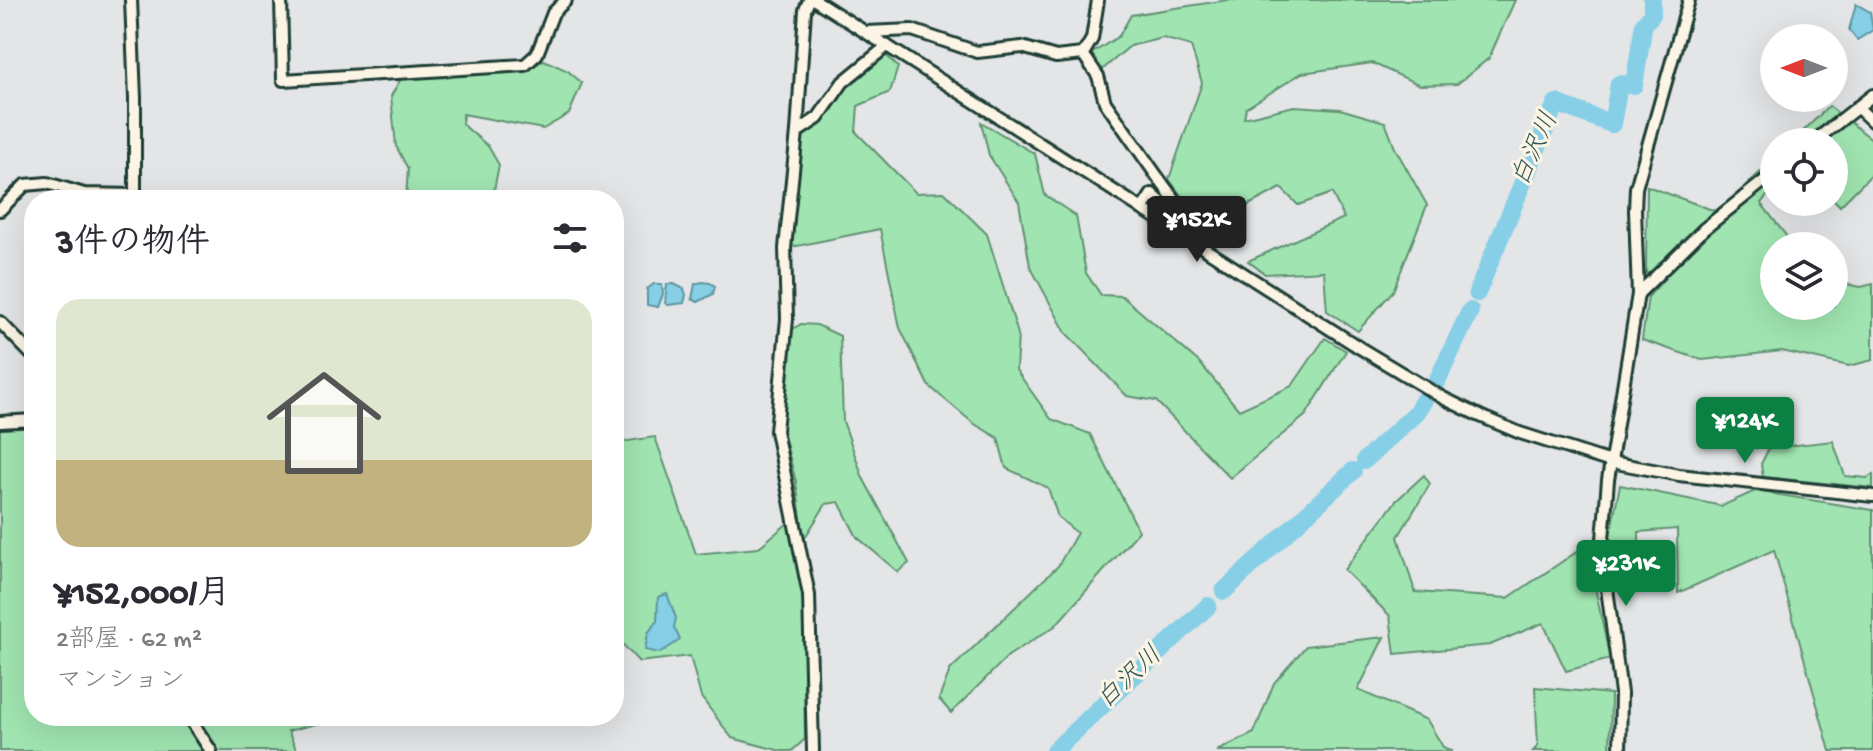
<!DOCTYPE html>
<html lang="ja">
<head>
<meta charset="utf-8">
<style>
  :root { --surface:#fff; --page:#f2f2f3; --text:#2b2b33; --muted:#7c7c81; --line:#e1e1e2; --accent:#0b8043 }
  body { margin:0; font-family:"Gochi Hand","Klee One",sans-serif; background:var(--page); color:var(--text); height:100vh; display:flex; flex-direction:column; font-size:30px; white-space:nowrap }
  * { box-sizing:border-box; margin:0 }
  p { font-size:26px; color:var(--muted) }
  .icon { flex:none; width:44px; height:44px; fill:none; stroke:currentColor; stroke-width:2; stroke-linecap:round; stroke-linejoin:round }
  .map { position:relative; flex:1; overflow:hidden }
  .sheet { position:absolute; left:24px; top:190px; width:600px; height:536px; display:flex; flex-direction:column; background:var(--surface); border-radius:32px; box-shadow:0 8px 32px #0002 }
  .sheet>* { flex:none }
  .needle { width:52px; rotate:270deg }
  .tools { position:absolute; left:1760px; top:24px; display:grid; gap:16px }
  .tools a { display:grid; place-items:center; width:88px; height:88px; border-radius:50%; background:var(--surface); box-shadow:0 8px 32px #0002; font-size:40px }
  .price { position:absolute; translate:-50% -68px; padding:0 18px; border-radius:8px; background:var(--accent); color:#fff; font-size:26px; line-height:52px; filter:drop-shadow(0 2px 4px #0008) }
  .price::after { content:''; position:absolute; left:50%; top:48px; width:24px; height:18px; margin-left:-12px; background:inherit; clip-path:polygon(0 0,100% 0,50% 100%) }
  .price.on { background:#222; color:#fff }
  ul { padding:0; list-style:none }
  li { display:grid; align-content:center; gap:16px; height:424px; padding:0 32px }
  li+li { border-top:2px solid var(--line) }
  li span { display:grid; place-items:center; height:248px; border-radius:24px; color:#555 }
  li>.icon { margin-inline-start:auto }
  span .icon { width:144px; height:144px; fill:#fffc; stroke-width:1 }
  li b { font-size:34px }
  h2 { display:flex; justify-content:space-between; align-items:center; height:96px; padding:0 32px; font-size:34px }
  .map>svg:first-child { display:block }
  .green { fill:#a0e5b1; stroke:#609172; stroke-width:2 }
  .water { fill:#86cfe7; stroke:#5d959f; stroke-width:2 }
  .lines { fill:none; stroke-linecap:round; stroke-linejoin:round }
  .river { stroke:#86cfe7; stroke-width:18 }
  .minor-casing { stroke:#1f3d34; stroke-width:16 }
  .minor { stroke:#fcf5e5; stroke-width:10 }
  .labels { text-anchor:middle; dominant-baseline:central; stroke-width:6; stroke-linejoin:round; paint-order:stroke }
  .water-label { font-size:26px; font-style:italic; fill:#345a58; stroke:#fcf5e5 }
</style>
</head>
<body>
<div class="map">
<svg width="1873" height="751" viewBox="0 0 1873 751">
  <rect width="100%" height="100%" fill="#e3e5e7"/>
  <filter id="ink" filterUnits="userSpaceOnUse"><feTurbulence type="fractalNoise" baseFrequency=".0125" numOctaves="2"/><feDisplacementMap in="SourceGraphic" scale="16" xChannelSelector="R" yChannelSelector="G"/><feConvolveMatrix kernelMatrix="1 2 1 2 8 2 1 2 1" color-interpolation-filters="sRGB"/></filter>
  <g filter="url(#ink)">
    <!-- green -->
    <g class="green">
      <path d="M 1227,0 L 1515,0 L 1489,58 L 1457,84 L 1420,85 L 1372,63 L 1302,73 L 1246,108 L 1244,118 L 1294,106 L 1340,109 L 1385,122 L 1395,148 L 1427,205 L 1393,291 L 1358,331 L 1327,311 L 1324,271 L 1265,274 L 1248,261 L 1344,218 L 1332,193 L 1298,205 L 1281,188 L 1220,220 L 1185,201 L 1169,179 L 1202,83 L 1191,46 L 1163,38 L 1130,46 L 1102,70 L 1091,54 L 1119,36 L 1131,15 Z"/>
      <path d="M 886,55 L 898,67 L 890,92 L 858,106 L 856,132 L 916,193 L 944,192 L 987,234 L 1018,334 L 1016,370 L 1051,419 L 1090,434 L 1139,531 L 1055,626 L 1008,656 L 951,713 L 939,699 L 950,670 L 1058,566 L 1077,533 L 1058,517 L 1048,488 L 1006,468 L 998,438 L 973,423 L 928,385 L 900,328 L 880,229 L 792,247 L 803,136 L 823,122 L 846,85 Z"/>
      <path d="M 544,60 L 568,71 L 582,83 L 569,114 L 543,129 L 463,114 L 462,124 L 488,146 L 499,165 L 492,200 L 404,200 L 406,199 L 408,169 L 396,146 L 391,96 L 403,75 L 527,70 Z"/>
      <path d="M 1829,106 L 1873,140 L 1873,173 L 1840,206 L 1834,200 L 1834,142 L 1792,142 Z"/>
      <path d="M 981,122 L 1035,154 L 1045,195 L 1076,216 L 1086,273 L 1101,295 L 1122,296 L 1200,363 L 1239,410 L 1292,386 L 1325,338 L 1346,351 L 1306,415 L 1230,478 L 1156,401 L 1127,396 L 1066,333 L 1030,266 L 1019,202 L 989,155 Z"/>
      <path d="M 1774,159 L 1774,188 L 1761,203 L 1794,246 L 1774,246 L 1774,306 L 1834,306 L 1834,282 L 1861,287 L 1873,284 L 1873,360 L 1849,366 L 1782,351 L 1702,360 L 1642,340 L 1648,297 L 1665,278 L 1646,273 L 1647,186 L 1718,212 Z"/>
      <path d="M 801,324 L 817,325 L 840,336 L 843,421 L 863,478 L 909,563 L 898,572 L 857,537 L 839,502 L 826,504 L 804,539 L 796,482 L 782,428 L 791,330 Z"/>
      <path d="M 34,425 L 34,716 L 323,716 L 320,723 L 288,731 L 297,751 L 0,751 L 0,427 Z"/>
      <path d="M 655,437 L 696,554 L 758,548 L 788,523 L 803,589 L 805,739 L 792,751 L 781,751 L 732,738 L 701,697 L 690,656 L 639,662 L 614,635 L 614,443 Z"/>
      <path d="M 1833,441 L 1845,476 L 1867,478 L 1873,474 L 1873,488 L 1763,477 L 1761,464 L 1769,448 Z"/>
      <path d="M 1424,475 L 1430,484 L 1398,537 L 1415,592 L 1508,598 L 1590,543 L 1596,592 L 1610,659 L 1566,671 L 1543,623 L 1490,645 L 1395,654 L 1390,616 L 1344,570 L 1396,501 Z"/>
      <path d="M 1620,485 L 1722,506 L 1755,491 L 1873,510 L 1873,751 L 1830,751 L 1774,550 L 1678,593 L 1677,529 L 1639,532 L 1639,549 L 1608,545 Z"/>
      <path d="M 1384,637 L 1358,690 L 1427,720 L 1443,747 L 1452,751 L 1217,751 L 1254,733 L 1274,683 L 1306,646 Z"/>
      <path d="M 1535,687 L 1611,694 L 1610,751 L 1533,751 L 1538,746 Z"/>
    </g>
    <!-- water -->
    <g class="water">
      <path d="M 1856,4 L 1870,12 L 1873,30 L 1857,40 L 1849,30 Z"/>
      <path d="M 702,282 L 710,283 L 715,286 L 713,294 L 698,302 L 692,299 L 695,284 Z"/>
      <path d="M 654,284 L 662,284 L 663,294 L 658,307 L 647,305 L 647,289 Z"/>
      <path d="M 667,284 L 674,284 L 684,289 L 686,295 L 684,303 L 668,305 L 665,303 Z"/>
      <path d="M 667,594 L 676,618 L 674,627 L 680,640 L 660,653 L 645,650 L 648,633 L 657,621 L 658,597 Z"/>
    </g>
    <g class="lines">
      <!-- river -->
      <g class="river">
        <path d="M 1477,293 L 1556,103 L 1612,124 L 1619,84 L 1634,85 L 1644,23 L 1652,15 L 1652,0"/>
        <path d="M 1437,381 L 1470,311"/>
        <path d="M 1365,460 L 1416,413 L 1425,398"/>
        <path d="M 1224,591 L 1353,471"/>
        <path d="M 1054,751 L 1208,606"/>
      </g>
      <defs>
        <g id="minor">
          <path d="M 281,0 L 283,80 L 525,65 L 537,54 L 553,13 L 566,0"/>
          <path d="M 809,0 L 805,10 L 797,132 L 785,248 L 787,319 L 776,431 L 809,595 L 813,751"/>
          <path d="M 815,0 L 1360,348 L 1443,398 L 1480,416 L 1520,433 L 1611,462 L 1679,475 L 1873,496"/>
          <path d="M 866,32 L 912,30 L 977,52 L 1022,47 L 1056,57 L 1083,54"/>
          <path d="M 1083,54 L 1098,76 L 1105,102 L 1159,179 L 1179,206 L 1214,223 L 1211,232 L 1174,214 L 1152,194 L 1142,209"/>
          <path d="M 1083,54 L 1092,39 L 1098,0"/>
          <path d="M 1857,107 L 1873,122"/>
          <path d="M 797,132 L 818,118 L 843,82 L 887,46"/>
          <path d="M 1813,142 L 1873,95"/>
          <path d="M 0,210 L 25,185 L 47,183 L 84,194 L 135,195 L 135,98 L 131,0"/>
          <path d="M 1638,294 L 1704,229 L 1774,173"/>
          <path d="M 0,322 L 34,357"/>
          <path d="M 0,422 L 34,420"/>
          <path d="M 188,716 L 211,751"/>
          <path d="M 1620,751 L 1621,693 L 1602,551 L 1608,480 L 1638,294 L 1635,210 L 1636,188 L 1689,0"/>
        </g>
      </defs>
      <!-- minor casing -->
      <use href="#minor" class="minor-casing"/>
      <!-- minor -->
      <use href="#minor" class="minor"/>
    </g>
  </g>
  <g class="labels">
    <!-- water labels -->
    <g class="water-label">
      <text transform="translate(1537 150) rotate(-66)">白沢川</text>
      <text transform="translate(1131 679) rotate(-43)">白沢川</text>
    </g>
  </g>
</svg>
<div class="tools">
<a><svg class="needle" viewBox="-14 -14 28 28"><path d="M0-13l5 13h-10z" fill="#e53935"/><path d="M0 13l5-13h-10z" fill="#7c7c81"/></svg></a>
<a><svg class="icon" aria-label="locate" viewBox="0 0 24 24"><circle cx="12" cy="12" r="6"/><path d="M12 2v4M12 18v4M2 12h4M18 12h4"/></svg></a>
<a><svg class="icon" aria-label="layers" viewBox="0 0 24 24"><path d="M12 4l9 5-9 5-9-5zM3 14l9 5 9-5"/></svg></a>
</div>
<b class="price on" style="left:1197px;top:264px">¥152K</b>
<b class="price" style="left:1745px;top:465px">¥124K</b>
<b class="price" style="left:1626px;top:608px">¥231K</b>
<section class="sheet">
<h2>3件の物件<svg class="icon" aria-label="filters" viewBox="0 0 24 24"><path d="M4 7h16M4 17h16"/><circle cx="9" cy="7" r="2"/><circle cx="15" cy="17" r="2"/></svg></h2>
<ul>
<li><span style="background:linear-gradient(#dfe7d0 65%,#c2b280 0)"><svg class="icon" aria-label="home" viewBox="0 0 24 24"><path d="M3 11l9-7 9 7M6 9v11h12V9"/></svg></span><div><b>¥152,000/月</b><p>2部屋 · 62 m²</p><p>マンション</p></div></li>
</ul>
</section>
</div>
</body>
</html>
